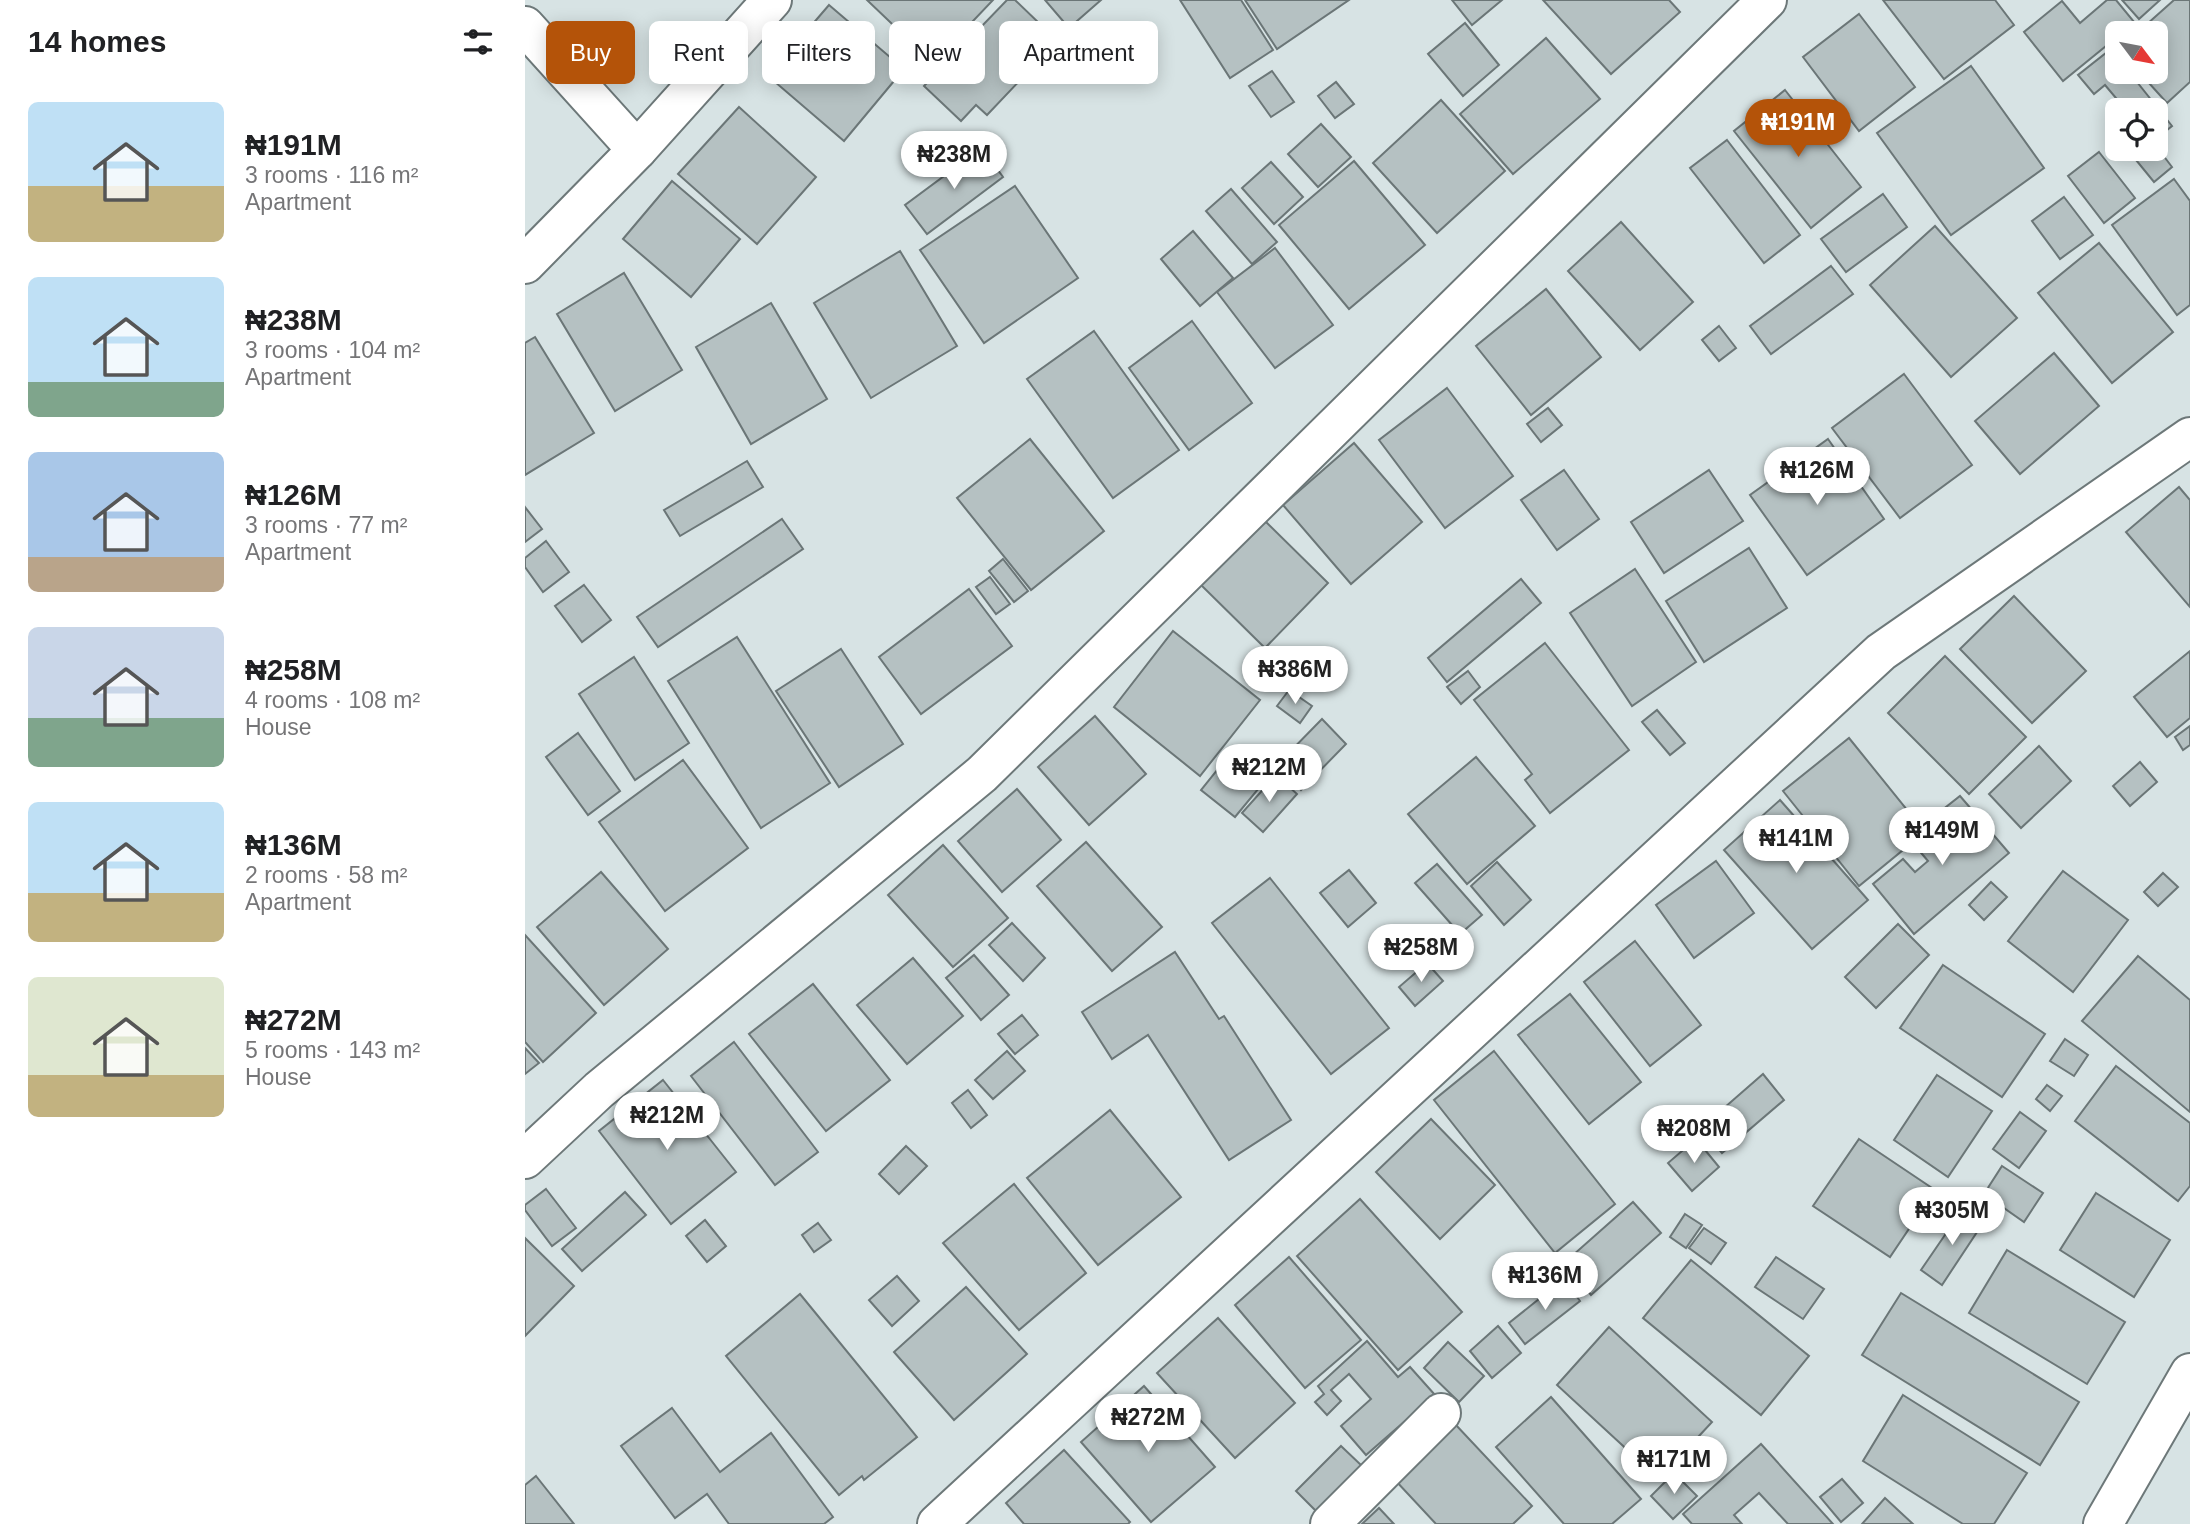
<!DOCTYPE html>
<html lang="en">
<head>
<meta charset="utf-8">
<style>
  :root { --surface:#fff; --page:#f6f6f6; --text:#202124; --muted:#757577; --accent:#b45309 }
  body { margin:0; font-family:Helvetica,sans-serif; background:var(--page); color:var(--text); height:100vh; display:flex; flex-direction:column; font-size:26px; white-space:nowrap }
  * { box-sizing:border-box; margin:0 }
  p { font-size:23px; color:var(--muted) }
  .icon { flex:none; width:38px; height:38px; fill:none; stroke:currentColor; stroke-width:2; stroke-linecap:round; stroke-linejoin:round }
  .map { position:relative; flex:1; overflow:hidden }
  .side { display:flex; flex-direction:column; background:var(--surface); width:525px }
  .side>* { flex:none }
  .top-card { position:absolute; left:21px; top:21px; width:665px; height:63px; display:flex; gap:14px }
  .needle { width:46px; rotate:122deg }
  .buttons { position:absolute; left:1580px; top:21px; display:grid; gap:14px }
  .buttons a { display:grid; place-items:center; width:63px; height:63px; border-radius:10px; background:var(--surface); box-shadow:0 4px 18px #0003; font-size:35px }
  .price { position:absolute; translate:-50% -60px; padding:0 16px; border-radius:24px; background:#fff; color:#222; font-size:23px; line-height:46px; filter:drop-shadow(0 2px 4px #0008) }
  .price::after { content:''; position:absolute; left:50%; top:42px; width:21px; height:16px; margin-left:-10px; background:inherit; clip-path:polygon(0 0,100% 0,50% 100%) }
  .price.current { background:var(--accent); color:#fff }
  ul { padding:0; list-style:none }
  li { display:flex; align-items:center; gap:21px; height:175px; padding:0 28px }
  li span { display:grid; place-items:center; flex:none; width:196px; height:140px; border-radius:10px; color:#555 }
  li>.icon { margin-inline-start:auto }
  span .icon { width:84px; height:84px; fill:#fffc; stroke-width:1 }
  li b { font-size:30px }
  h2 { display:flex; justify-content:space-between; align-items:center; height:84px; padding:0 28px; font-size:30px }
  .tag { padding:0 24px; border-radius:10px; background:var(--surface); box-shadow:0 4px 18px #0003; font-size:24px; line-height:63px }
  .tag.current { background:var(--accent); color:#fff }
  main { display:flex; flex:1; min-height:0 }
  .map>svg:first-child { display:block }
  .building { fill:#b5c1c2; stroke:#6b7677; stroke-width:2 }
  .lines { fill:none; stroke-linecap:round; stroke-linejoin:round }
  .minor-casing { stroke:#6d7879; stroke-width:42 }
  .minor { stroke:#fff; stroke-width:38 }
</style>
</head>
<body>
<main>
<section class="side">
<h2>14 homes<svg class="icon" aria-label="filters" viewBox="0 0 24 24"><path d="M4 7h16M4 17h16"/><circle cx="9" cy="7" r="2"/><circle cx="15" cy="17" r="2"/></svg></h2>
<ul>
<li><span style="background:linear-gradient(#bfe0f5 60%,#c2b280 0)"><svg class="icon" aria-label="home" viewBox="0 0 24 24"><path d="M3 11l9-7 9 7M6 9v11h12V9"/></svg></span><div><b>₦191M</b><p>3 rooms · 116 m²</p><p>Apartment</p></div></li>
<li><span style="background:linear-gradient(#bfe0f5 75%,#7fa58c 0)"><svg class="icon" aria-label="home" viewBox="0 0 24 24"><path d="M3 11l9-7 9 7M6 9v11h12V9"/></svg></span><div><b>₦238M</b><p>3 rooms · 104 m²</p><p>Apartment</p></div></li>
<li><span style="background:linear-gradient(#a9c7e8 75%,#b9a48a 0)"><svg class="icon" aria-label="home" viewBox="0 0 24 24"><path d="M3 11l9-7 9 7M6 9v11h12V9"/></svg></span><div><b>₦126M</b><p>3 rooms · 77 m²</p><p>Apartment</p></div></li>
<li><span style="background:linear-gradient(#c9d6e8 65%,#7fa58c 0)"><svg class="icon" aria-label="home" viewBox="0 0 24 24"><path d="M3 11l9-7 9 7M6 9v11h12V9"/></svg></span><div><b>₦258M</b><p>4 rooms · 108 m²</p><p>House</p></div></li>
<li><span style="background:linear-gradient(#bfe0f5 65%,#c2b280 0)"><svg class="icon" aria-label="home" viewBox="0 0 24 24"><path d="M3 11l9-7 9 7M6 9v11h12V9"/></svg></span><div><b>₦136M</b><p>2 rooms · 58 m²</p><p>Apartment</p></div></li>
<li><span style="background:linear-gradient(#dfe7d0 70%,#c2b280 0)"><svg class="icon" aria-label="home" viewBox="0 0 24 24"><path d="M3 11l9-7 9 7M6 9v11h12V9"/></svg></span><div><b>₦272M</b><p>5 rooms · 143 m²</p><p>House</p></div></li>
</ul>
</section>
<div class="map">
<svg width="1665" height="1524" viewBox="0 0 1665 1524">
  <rect width="100%" height="100%" fill="#d7e3e4"/>
  <!-- building -->
  <g class="building">
    <path d="M 342,0 L 468,0 L 408,63 Z"/>
    <path d="M 482,0 L 490,0 L 515,24 L 504,36 L 521,53 L 462,115 L 451,105 L 436,121 L 399,86 Z"/>
    <path d="M 520,0 L 576,0 L 544,28 Z"/>
    <path d="M 655,0 L 716,0 L 748,50 L 705,78 Z"/>
    <path d="M 720,0 L 824,0 L 752,49 Z"/>
    <path d="M 927,0 L 977,0 L 947,25 Z"/>
    <path d="M 1018,0 L 1144,0 L 1155,12 L 1086,74 Z"/>
    <path d="M 1358,0 L 1470,0 L 1489,25 L 1419,79 Z"/>
    <path d="M 1582,0 L 1591,0 L 1610,23 L 1597,33 L 1592,33 L 1592,37 L 1538,81 L 1499,32 L 1537,1 L 1555,23 Z"/>
    <path d="M 1597,0 L 1635,0 L 1614,19 Z"/>
    <path d="M 1649,0 L 1665,0 L 1665,82 L 1642,103 L 1614,72 L 1631,72 L 1631,33 L 1612,33 Z"/>
    <path d="M 304,5 L 379,69 L 319,141 L 243,76 Z"/>
    <path d="M 1334,14 L 1390,87 L 1334,131 L 1278,57 Z"/>
    <path d="M 940,23 L 974,65 L 938,96 L 903,54 Z"/>
    <path d="M 1021,38 L 1075,99 L 988,174 L 935,114 Z"/>
    <path d="M 1586,49 L 1592,57 L 1592,72 L 1604,72 L 1647,126 L 1631,139 L 1631,110 L 1601,110 L 1580,85 L 1569,94 L 1553,75 Z"/>
    <path d="M 1446,66 L 1519,168 L 1426,235 L 1352,133 Z"/>
    <path d="M 747,71 L 769,102 L 746,117 L 724,86 Z"/>
    <path d="M 811,82 L 829,104 L 810,118 L 793,96 Z"/>
    <path d="M 1260,90 L 1336,187 L 1286,228 L 1209,131 Z"/>
    <path d="M 916,100 L 980,171 L 912,233 L 848,163 Z"/>
    <path d="M 214,107 L 291,177 L 232,244 L 153,174 Z"/>
    <path d="M 796,124 L 826,157 L 793,187 L 763,154 Z"/>
    <path d="M 1202,140 L 1275,235 L 1239,263 L 1165,168 Z"/>
    <path d="M 1631,146 L 1647,167 L 1629,182 L 1602,149 L 1631,149 Z"/>
    <path d="M 457,148 L 478,177 L 402,234 L 380,205 Z"/>
    <path d="M 1574,152 L 1610,198 L 1579,223 L 1543,176 Z"/>
    <path d="M 829,161 L 900,245 L 824,309 L 754,225 Z"/>
    <path d="M 746,162 L 778,197 L 749,224 L 717,188 Z"/>
    <path d="M 1649,179 L 1665,201 L 1665,305 L 1652,315 L 1587,225 Z"/>
    <path d="M 147,181 L 215,239 L 166,297 L 98,239 Z"/>
    <path d="M 490,186 L 553,278 L 459,343 L 395,250 Z"/>
    <path d="M 706,189 L 752,242 L 727,264 L 681,211 Z"/>
    <path d="M 1358,194 L 1382,227 L 1321,272 L 1296,239 Z"/>
    <path d="M 1539,197 L 1568,235 L 1535,259 L 1507,221 Z"/>
    <path d="M 1096,222 L 1168,302 L 1115,350 L 1043,271 Z"/>
    <path d="M 1410,226 L 1492,318 L 1426,377 L 1345,285 Z"/>
    <path d="M 668,231 L 708,278 L 675,306 L 636,259 Z"/>
    <path d="M 1574,243 L 1648,332 L 1587,383 L 1513,293 Z"/>
    <path d="M 750,248 L 808,325 L 750,368 L 692,292 Z"/>
    <path d="M 375,251 L 432,346 L 346,398 L 289,303 Z"/>
    <path d="M 1306,266 L 1328,294 L 1246,354 L 1225,326 Z"/>
    <path d="M 99,273 L 157,370 L 90,411 L 32,314 Z"/>
    <path d="M 1021,289 L 1076,357 L 1006,415 L 951,346 Z"/>
    <path d="M 246,303 L 302,399 L 226,444 L 171,347 Z"/>
    <path d="M 667,321 L 727,403 L 664,450 L 604,368 Z"/>
    <path d="M 1194,326 L 1211,348 L 1194,361 L 1177,340 Z"/>
    <path d="M 569,331 L 654,450 L 588,498 L 502,379 Z"/>
    <path d="M 10,337 L 69,433 L 0,475 L 0,343 Z"/>
    <path d="M 1529,353 L 1574,406 L 1495,474 L 1450,421 Z"/>
    <path d="M 1379,374 L 1447,465 L 1375,518 L 1307,428 Z"/>
    <path d="M 922,388 L 988,476 L 920,528 L 854,440 Z"/>
    <path d="M 1023,408 L 1037,425 L 1016,442 L 1002,424 Z"/>
    <path d="M 505,439 L 579,531 L 506,590 L 432,498 Z"/>
    <path d="M 1303,439 L 1359,519 L 1282,575 L 1225,495 Z"/>
    <path d="M 829,443 L 897,522 L 826,584 L 758,505 Z"/>
    <path d="M 222,461 L 238,487 L 155,536 L 139,510 Z"/>
    <path d="M 1039,470 L 1074,519 L 1032,550 L 996,500 Z"/>
    <path d="M 1184,470 L 1218,521 L 1139,573 L 1106,522 Z"/>
    <path d="M 1654,487 L 1665,500 L 1665,607 L 1601,532 Z"/>
    <path d="M 0,507 L 17,529 L 0,542 Z"/>
    <path d="M 737,518 L 803,583 L 740,648 L 674,583 Z"/>
    <path d="M 257,519 L 278,549 L 133,647 L 112,617 Z"/>
    <path d="M 21,541 L 44,572 L 18,592 L 0,567 L 0,558 Z"/>
    <path d="M 1224,548 L 1262,608 L 1179,662 L 1141,601 Z"/>
    <path d="M 478,559 L 503,591 L 489,602 L 464,571 Z"/>
    <path d="M 1110,569 L 1171,662 L 1107,706 L 1045,613 Z"/>
    <path d="M 465,577 L 485,604 L 471,614 L 451,587 Z"/>
    <path d="M 996,579 L 1016,603 L 922,682 L 903,658 Z"/>
    <path d="M 59,585 L 86,620 L 57,642 L 30,606 Z"/>
    <path d="M 444,589 L 487,646 L 396,714 L 354,657 Z"/>
    <path d="M 1489,596 L 1561,671 L 1507,723 L 1435,649 Z"/>
    <path d="M 648,631 L 735,700 L 675,776 L 589,707 Z"/>
    <path d="M 212,637 L 305,783 L 236,828 L 143,681 Z"/>
    <path d="M 1020,643 L 1104,750 L 1025,813 L 1000,780 L 1007,774 L 949,700 Z"/>
    <path d="M 316,649 L 378,744 L 314,787 L 251,691 Z"/>
    <path d="M 1665,651 L 1665,718 L 1642,737 L 1609,697 Z"/>
    <path d="M 1420,656 L 1501,737 L 1444,794 L 1363,713 Z"/>
    <path d="M 109,657 L 164,743 L 110,780 L 54,694 Z"/>
    <path d="M 943,671 L 955,687 L 936,704 L 922,687 Z"/>
    <path d="M 764,690 L 787,706 L 775,723 L 752,706 Z"/>
    <path d="M 1132,710 L 1160,743 L 1145,755 L 1117,722 Z"/>
    <path d="M 570,716 L 621,774 L 564,825 L 513,767 Z"/>
    <path d="M 797,719 L 821,744 L 776,790 L 752,765 Z"/>
    <path d="M 1665,726 L 1665,745 L 1658,750 L 1650,737 Z"/>
    <path d="M 53,733 L 95,791 L 63,815 L 21,757 Z"/>
    <path d="M 1324,738 L 1400,832 L 1334,886 L 1258,791 Z"/>
    <path d="M 1514,746 L 1546,781 L 1496,828 L 1464,794 Z"/>
    <path d="M 705,754 L 739,782 L 710,817 L 676,790 Z"/>
    <path d="M 951,757 L 1010,826 L 942,884 L 883,814 Z"/>
    <path d="M 158,760 L 223,848 L 140,911 L 74,822 Z"/>
    <path d="M 1615,762 L 1632,782 L 1605,806 L 1588,786 Z"/>
    <path d="M 751,775 L 772,794 L 738,832 L 717,813 Z"/>
    <path d="M 492,789 L 536,840 L 477,892 L 433,841 Z"/>
    <path d="M 1435,796 L 1484,853 L 1389,934 L 1348,884 L 1378,859 L 1390,872 L 1403,861 L 1392,848 L 1424,821 L 1416,811 Z"/>
    <path d="M 1255,800 L 1343,900 L 1287,949 L 1199,850 Z"/>
    <path d="M 561,842 L 637,927 L 587,971 L 512,886 Z"/>
    <path d="M 418,845 L 483,918 L 428,967 L 363,895 Z"/>
    <path d="M 1191,861 L 1229,913 L 1169,958 L 1131,905 Z"/>
    <path d="M 972,862 L 1006,900 L 979,925 L 946,886 Z"/>
    <path d="M 912,864 L 957,915 L 935,934 L 890,883 Z"/>
    <path d="M 824,870 L 851,903 L 823,927 L 795,893 Z"/>
    <path d="M 1538,871 L 1603,920 L 1548,992 L 1483,941 Z"/>
    <path d="M 76,872 L 143,949 L 79,1005 L 12,927 Z"/>
    <path d="M 1638,873 L 1653,887 L 1633,906 L 1619,892 Z"/>
    <path d="M 745,878 L 864,1028 L 806,1074 L 687,923 Z"/>
    <path d="M 1466,882 L 1482,897 L 1459,920 L 1444,905 Z"/>
    <path d="M 487,923 L 520,958 L 498,981 L 464,945 Z"/>
    <path d="M 1373,924 L 1404,955 L 1351,1008 L 1320,977 Z"/>
    <path d="M 0,935 L 71,1013 L 18,1062 L 0,1042 Z"/>
    <path d="M 1110,941 L 1176,1025 L 1125,1066 L 1059,982 Z"/>
    <path d="M 650,952 L 694,1019 L 699,1016 L 766,1120 L 704,1160 L 623,1035 L 587,1059 L 557,1012 Z"/>
    <path d="M 449,955 L 484,995 L 456,1020 L 421,978 Z"/>
    <path d="M 1613,956 L 1665,1000 L 1665,1112 L 1557,1021 Z"/>
    <path d="M 388,958 L 438,1016 L 382,1064 L 332,1005 Z"/>
    <path d="M 902,963 L 918,981 L 890,1006 L 874,987 Z"/>
    <path d="M 1418,965 L 1520,1034 L 1477,1097 L 1375,1028 Z"/>
    <path d="M 288,984 L 365,1080 L 301,1131 L 224,1034 Z"/>
    <path d="M 1045,994 L 1116,1082 L 1064,1124 L 993,1035 Z"/>
    <path d="M 497,1015 L 513,1035 L 490,1054 L 473,1034 Z"/>
    <path d="M 1540,1039 L 1563,1055 L 1549,1076 L 1525,1061 Z"/>
    <path d="M 209,1042 L 293,1152 L 250,1185 L 166,1076 Z"/>
    <path d="M 0,1048 L 14,1063 L 0,1074 Z"/>
    <path d="M 482,1051 L 500,1071 L 468,1099 L 450,1080 Z"/>
    <path d="M 969,1051 L 1090,1204 L 1030,1253 L 909,1100 Z"/>
    <path d="M 1591,1066 L 1665,1123 L 1665,1186 L 1653,1201 L 1550,1121 Z"/>
    <path d="M 1238,1074 L 1259,1100 L 1197,1153 L 1176,1128 Z"/>
    <path d="M 1412,1075 L 1467,1111 L 1423,1177 L 1369,1140 Z"/>
    <path d="M 138,1080 L 211,1172 L 146,1224 L 74,1131 Z"/>
    <path d="M 1522,1085 L 1537,1096 L 1525,1111 L 1511,1099 Z"/>
    <path d="M 443,1090 L 462,1115 L 446,1128 L 427,1103 Z"/>
    <path d="M 585,1110 L 656,1197 L 573,1265 L 502,1178 Z"/>
    <path d="M 1495,1112 L 1521,1131 L 1494,1168 L 1468,1149 Z"/>
    <path d="M 906,1119 L 970,1185 L 915,1239 L 851,1172 Z"/>
    <path d="M 1171,1139 L 1194,1167 L 1167,1191 L 1143,1163 Z"/>
    <path d="M 1334,1139 L 1410,1190 L 1365,1257 L 1288,1206 Z"/>
    <path d="M 381,1146 L 402,1166 L 374,1194 L 354,1174 Z"/>
    <path d="M 1477,1166 L 1518,1193 L 1499,1222 L 1459,1194 Z"/>
    <path d="M 489,1184 L 561,1273 L 494,1330 L 418,1243 Z"/>
    <path d="M 21,1189 L 51,1228 L 27,1246 L 0,1210 L 0,1205 Z"/>
    <path d="M 100,1192 L 121,1215 L 57,1271 L 37,1249 Z"/>
    <path d="M 1571,1193 L 1645,1240 L 1609,1297 L 1535,1250 Z"/>
    <path d="M 835,1199 L 937,1312 L 873,1370 L 772,1256 Z"/>
    <path d="M 1108,1202 L 1136,1233 L 1066,1295 L 1039,1263 Z"/>
    <path d="M 1437,1210 L 1458,1223 L 1417,1285 L 1396,1270 Z"/>
    <path d="M 1160,1214 L 1177,1225 L 1161,1248 L 1145,1237 Z"/>
    <path d="M 180,1220 L 201,1246 L 182,1262 L 161,1236 Z"/>
    <path d="M 293,1223 L 306,1240 L 289,1252 L 277,1235 Z"/>
    <path d="M 1179,1228 L 1201,1243 L 1186,1264 L 1164,1248 Z"/>
    <path d="M 0,1238 L 49,1286 L 0,1336 Z"/>
    <path d="M 1482,1250 L 1600,1322 L 1562,1384 L 1444,1313 Z"/>
    <path d="M 764,1257 L 836,1340 L 780,1388 L 710,1305 Z"/>
    <path d="M 1251,1257 L 1299,1289 L 1278,1319 L 1230,1287 Z"/>
    <path d="M 1166,1260 L 1284,1356 L 1236,1415 L 1118,1318 Z"/>
    <path d="M 372,1276 L 394,1301 L 367,1326 L 344,1300 Z"/>
    <path d="M 1039,1279 L 1055,1301 L 1000,1344 L 984,1323 Z"/>
    <path d="M 441,1287 L 502,1354 L 429,1420 L 369,1352 Z"/>
    <path d="M 1376,1293 L 1554,1402 L 1515,1465 L 1337,1355 Z"/>
    <path d="M 275,1294 L 392,1437 L 339,1480 L 337,1476 L 314,1495 L 201,1356 Z"/>
    <path d="M 693,1318 L 770,1403 L 710,1458 L 632,1373 Z"/>
    <path d="M 973,1326 L 996,1353 L 967,1378 L 945,1351 Z"/>
    <path d="M 1084,1327 L 1187,1422 L 1134,1479 L 1032,1385 Z"/>
    <path d="M 842,1341 L 873,1377 L 885,1367 L 910,1395 L 841,1455 L 816,1426 L 846,1399 L 824,1374 L 806,1390 L 816,1401 L 802,1415 L 790,1402 L 799,1394 L 793,1386 Z"/>
    <path d="M 923,1342 L 959,1376 L 934,1402 L 899,1368 Z"/>
    <path d="M 619,1386 L 690,1467 L 626,1522 L 556,1442 Z"/>
    <path d="M 1378,1395 L 1502,1473 L 1469,1524 L 1438,1524 L 1338,1461 Z"/>
    <path d="M 1026,1397 L 1116,1499 L 1087,1524 L 1039,1524 L 971,1447 Z"/>
    <path d="M 147,1408 L 195,1472 L 246,1433 L 308,1517 L 299,1524 L 204,1524 L 182,1494 L 150,1518 L 96,1446 Z"/>
    <path d="M 930,1424 L 1007,1506 L 988,1524 L 911,1524 L 870,1480 Z"/>
    <path d="M 1236,1444 L 1308,1524 L 1263,1524 L 1234,1493 L 1209,1515 L 1217,1524 L 1167,1524 L 1158,1514 Z"/>
    <path d="M 816,1446 L 837,1466 L 791,1511 L 771,1491 Z"/>
    <path d="M 539,1450 L 605,1522 L 603,1524 L 499,1524 L 481,1503 Z"/>
    <path d="M 1149,1473 L 1172,1496 L 1148,1519 L 1126,1496 Z"/>
    <path d="M 11,1476 L 49,1524 L 0,1524 L 0,1485 Z"/>
    <path d="M 1317,1479 L 1338,1503 L 1316,1522 L 1295,1497 Z"/>
    <path d="M 1360,1498 L 1388,1524 L 1337,1524 Z"/>
    <path d="M 854,1508 L 869,1524 L 837,1524 Z"/>
  </g>
  <g class="lines">
    <defs>
      <g id="minor">
        <path d="M 0,26 L 112,150"/>
        <path d="M 0,264 L 112,150 L 247,0"/>
        <path d="M 0,1159 L 74,1090 L 457,774 L 1242,0"/>
        <path d="M 412,1524 L 1356,652 L 1665,437"/>
        <path d="M 805,1524 L 916,1413"/>
        <path d="M 1578,1524 L 1665,1373"/>
      </g>
    </defs>
    <!-- minor casing -->
    <use href="#minor" class="minor-casing"/>
    <!-- minor -->
    <use href="#minor" class="minor"/>
  </g>
</svg>
<div class="buttons">
<a><svg class="needle" viewBox="-14 -14 28 28"><path d="M0-13l5 13h-10z" fill="#e53935"/><path d="M0 13l5-13h-10z" fill="#757577"/></svg></a>
<a><svg class="icon" aria-label="locate" viewBox="0 0 24 24"><circle cx="12" cy="12" r="6"/><path d="M12 2v4M12 18v4M2 12h4M18 12h4"/></svg></a>
</div>
<b class="price current" style="left:1273px;top:159px">₦191M</b>
<b class="price" style="left:429px;top:191px">₦238M</b>
<b class="price" style="left:1292px;top:507px">₦126M</b>
<b class="price" style="left:770px;top:706px">₦386M</b>
<b class="price" style="left:744px;top:804px">₦212M</b>
<b class="price" style="left:1417px;top:867px">₦149M</b>
<b class="price" style="left:1271px;top:875px">₦141M</b>
<b class="price" style="left:896px;top:984px">₦258M</b>
<b class="price" style="left:142px;top:1152px">₦212M</b>
<b class="price" style="left:1169px;top:1165px">₦208M</b>
<b class="price" style="left:1427px;top:1247px">₦305M</b>
<b class="price" style="left:1020px;top:1312px">₦136M</b>
<b class="price" style="left:623px;top:1454px">₦272M</b>
<b class="price" style="left:1149px;top:1496px">₦171M</b>
<div class="top-card">
<a class="tag current">Buy</a>
<a class="tag">Rent</a>
<a class="tag">Filters</a>
<a class="tag">New</a>
<a class="tag">Apartment</a>
</div>
</div>
</main>
</body>
</html>
